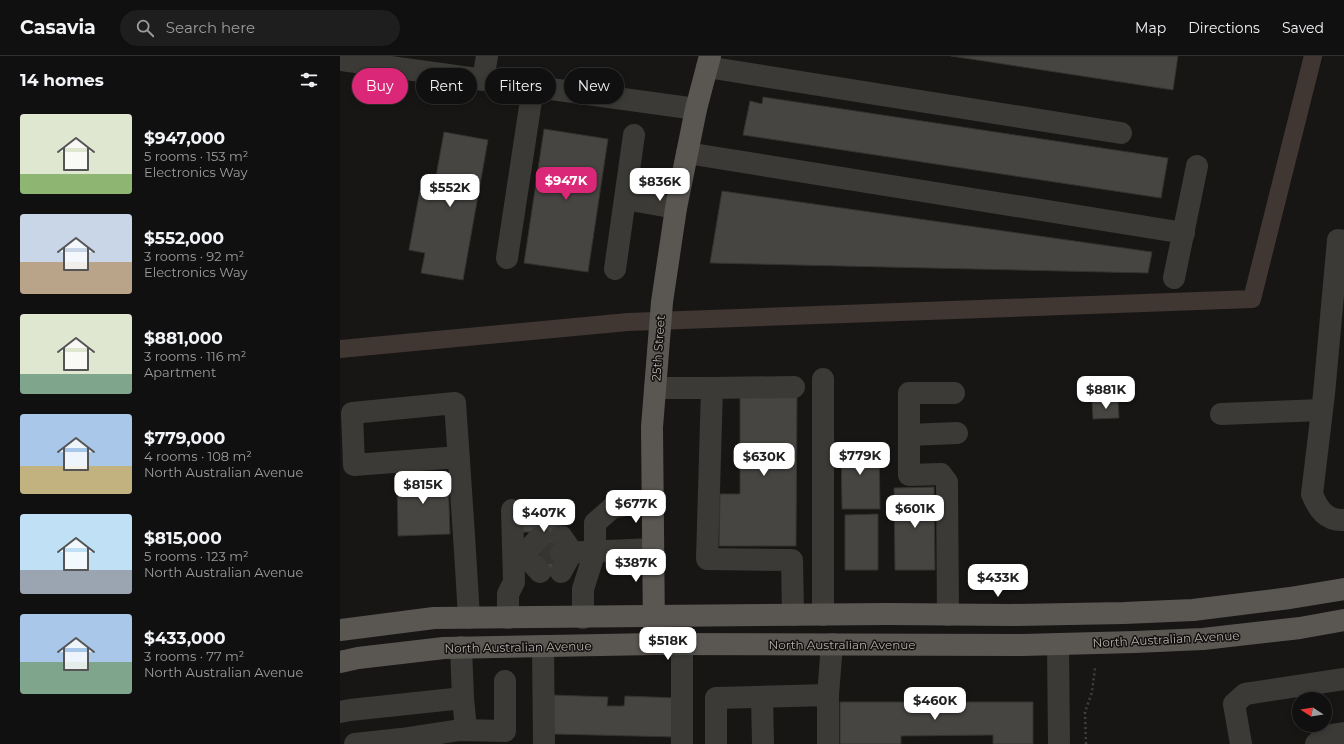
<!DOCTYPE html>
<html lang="en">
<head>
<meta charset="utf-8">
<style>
  :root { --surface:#111010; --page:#1e1e1e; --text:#f1f3f6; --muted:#9c9d9f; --line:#303030; --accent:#db2777 }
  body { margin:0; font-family:Montserrat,sans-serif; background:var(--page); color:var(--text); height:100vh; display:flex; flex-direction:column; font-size:15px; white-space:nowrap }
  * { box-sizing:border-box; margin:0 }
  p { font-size:13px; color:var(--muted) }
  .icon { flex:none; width:22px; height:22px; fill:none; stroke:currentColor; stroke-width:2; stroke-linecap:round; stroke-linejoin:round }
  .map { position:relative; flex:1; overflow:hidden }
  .sheet { display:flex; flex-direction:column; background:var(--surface); width:340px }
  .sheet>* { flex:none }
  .hud { position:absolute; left:12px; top:12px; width:380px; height:36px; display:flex; gap:8px }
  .needle { width:26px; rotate:282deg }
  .tools { position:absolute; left:952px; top:636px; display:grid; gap:8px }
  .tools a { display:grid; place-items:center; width:40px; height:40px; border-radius:50%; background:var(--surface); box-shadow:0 2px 6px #0003,0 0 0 1px var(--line); font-size:20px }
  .price { position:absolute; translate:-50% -34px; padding:0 9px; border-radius:8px; background:#fff; color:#222; font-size:13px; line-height:26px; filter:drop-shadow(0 1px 2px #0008) }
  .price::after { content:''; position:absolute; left:50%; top:24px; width:12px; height:9px; margin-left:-6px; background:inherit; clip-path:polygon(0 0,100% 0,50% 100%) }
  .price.selected { background:var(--accent); color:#fff }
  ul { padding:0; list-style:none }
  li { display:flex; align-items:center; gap:12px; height:100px; padding:0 20px }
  li span { display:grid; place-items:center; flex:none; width:112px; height:80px; border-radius:4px; color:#555 }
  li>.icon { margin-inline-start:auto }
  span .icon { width:48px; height:48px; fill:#fffc; stroke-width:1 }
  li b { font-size:17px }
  h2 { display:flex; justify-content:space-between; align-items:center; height:48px; padding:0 20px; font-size:17px }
  .chip { padding:0 14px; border-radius:18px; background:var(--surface); box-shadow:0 2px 6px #0003,0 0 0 1px var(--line); font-size:14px; line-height:36px }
  .chip.selected { background:var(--accent); color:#fff }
  header { display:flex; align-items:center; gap:24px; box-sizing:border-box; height:56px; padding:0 20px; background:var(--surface); border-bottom:1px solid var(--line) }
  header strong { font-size:19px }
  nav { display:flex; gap:22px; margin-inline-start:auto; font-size:14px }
  .search { width:280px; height:36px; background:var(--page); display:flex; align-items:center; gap:10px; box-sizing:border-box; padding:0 14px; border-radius:22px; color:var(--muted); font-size:15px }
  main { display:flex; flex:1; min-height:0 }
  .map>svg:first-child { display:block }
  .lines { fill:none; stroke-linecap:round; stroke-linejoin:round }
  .canal { stroke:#403632; stroke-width:18 }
  .building { fill:#464542; stroke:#32322f }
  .minor-tunnel { stroke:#373533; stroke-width:22; stroke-dasharray:22 11; stroke-linecap:butt }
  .path { stroke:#423f3d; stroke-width:2.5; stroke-dasharray:2 3; stroke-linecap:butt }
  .minor { stroke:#3b3a37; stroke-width:22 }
  .major { stroke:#5a5753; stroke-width:22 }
  .labels { text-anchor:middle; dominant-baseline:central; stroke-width:3; stroke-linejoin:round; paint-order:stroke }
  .street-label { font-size:12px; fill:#b5afa9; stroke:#121110 }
</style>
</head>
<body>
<header>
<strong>Casavia</strong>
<div class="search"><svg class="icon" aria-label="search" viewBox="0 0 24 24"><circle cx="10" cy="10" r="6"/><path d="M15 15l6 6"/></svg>Search here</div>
<nav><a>Map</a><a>Directions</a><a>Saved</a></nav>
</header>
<main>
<section class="sheet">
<h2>14 homes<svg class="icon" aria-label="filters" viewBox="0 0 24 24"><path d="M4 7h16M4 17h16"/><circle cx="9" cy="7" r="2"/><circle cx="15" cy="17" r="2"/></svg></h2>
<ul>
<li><span style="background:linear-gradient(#dfe7d0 75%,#8fb573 0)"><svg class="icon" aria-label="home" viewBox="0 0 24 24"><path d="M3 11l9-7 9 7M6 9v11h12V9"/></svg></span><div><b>$947,000</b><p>5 rooms · 153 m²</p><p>Electronics Way</p></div></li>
<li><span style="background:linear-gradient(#c9d6e8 60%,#b9a48a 0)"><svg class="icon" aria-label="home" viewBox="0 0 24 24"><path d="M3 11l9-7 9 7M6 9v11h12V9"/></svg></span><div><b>$552,000</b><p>3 rooms · 92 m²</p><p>Electronics Way</p></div></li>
<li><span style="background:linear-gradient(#dfe7d0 75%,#7fa58c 0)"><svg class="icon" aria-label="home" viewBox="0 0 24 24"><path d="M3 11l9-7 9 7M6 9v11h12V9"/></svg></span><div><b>$881,000</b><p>3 rooms · 116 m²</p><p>Apartment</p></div></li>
<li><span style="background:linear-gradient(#a9c7e8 65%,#c2b280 0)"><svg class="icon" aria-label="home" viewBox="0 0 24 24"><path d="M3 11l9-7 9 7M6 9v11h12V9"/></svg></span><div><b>$779,000</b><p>4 rooms · 108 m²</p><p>North Australian Avenue</p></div></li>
<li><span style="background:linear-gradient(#bfe0f5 70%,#9aa5b1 0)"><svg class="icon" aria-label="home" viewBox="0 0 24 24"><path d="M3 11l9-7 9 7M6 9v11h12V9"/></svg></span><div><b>$815,000</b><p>5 rooms · 123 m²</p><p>North Australian Avenue</p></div></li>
<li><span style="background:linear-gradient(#a9c7e8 60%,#7fa58c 0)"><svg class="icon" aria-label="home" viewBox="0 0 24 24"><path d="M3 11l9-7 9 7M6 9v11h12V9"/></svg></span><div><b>$433,000</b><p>3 rooms · 77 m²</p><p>North Australian Avenue</p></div></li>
</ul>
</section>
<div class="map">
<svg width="1004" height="688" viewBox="0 0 1004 688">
  <rect width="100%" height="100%" fill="#171615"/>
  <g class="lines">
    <!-- canal -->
    <path class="canal" d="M 0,293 L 288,266 L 912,243 L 973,0"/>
  </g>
  <!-- building -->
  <g class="building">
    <path d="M 611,0 L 838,0 L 833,34 Z"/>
    <path d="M 423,41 L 828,102 L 821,142 L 403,79 L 410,45 L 422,48 Z"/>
    <path d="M 204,73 L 268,83 L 248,216 L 184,207 Z"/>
    <path d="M 104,76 L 148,84 L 123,224 L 81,217 L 85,197 L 69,194 L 80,134 L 93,137 Z"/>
    <path d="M 382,135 L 812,196 L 808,217 L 370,207 Z"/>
    <path d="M 400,341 L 457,341 L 456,490 L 379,490 L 380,438 L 400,438 Z"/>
    <path d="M 778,344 L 779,362 L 753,363 L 752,345 Z"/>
    <path d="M 501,388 L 539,388 L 540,453 L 502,453 Z"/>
    <path d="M 108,418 L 110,478 L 58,480 L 57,419 Z"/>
    <path d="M 594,431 L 595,514 L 555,514 L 554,432 Z"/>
    <path d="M 221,447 L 221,520 L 200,520 L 200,476 L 178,476 L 178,448 Z"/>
    <path d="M 538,458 L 538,514 L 505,514 L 505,459 Z"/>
    <path d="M 213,639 L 268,641 L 267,650 L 284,650 L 285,640 L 337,642 L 336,681 L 212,678 Z"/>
    <path d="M 500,646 L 693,646 L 693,688 L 653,688 L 653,679 L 561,680 L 561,688 L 500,688 Z"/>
  </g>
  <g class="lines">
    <!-- minor-tunnel -->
    <path class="minor-tunnel" d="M 200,497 L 221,497"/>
    <!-- path -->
    <path class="path" d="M 746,688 L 745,656 L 752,636 L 755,612"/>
    <!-- minor -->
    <g class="minor">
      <path d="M 0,4 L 356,53"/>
      <path d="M 367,11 L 781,77"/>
      <path d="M 143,24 L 147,0"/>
      <path d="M 347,97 L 844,177"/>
      <path d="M 285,143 L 336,152"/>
      <path d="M 1004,185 L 998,184 L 984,338 L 972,438 C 978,453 986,465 1004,464"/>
      <path d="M 167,202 L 193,31"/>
      <path d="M 275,213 L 294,79"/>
      <path d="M 834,222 L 857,110"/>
      <path d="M 315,332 L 372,332 L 367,503 L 452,504 L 453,559"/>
      <path d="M 372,332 L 454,331"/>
      <path d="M 881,358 L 982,354"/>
      <path d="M 569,379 L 617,377"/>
      <path d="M 119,401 L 14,409 L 12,357 L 115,347 C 120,419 125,490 129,562"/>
      <path d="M 221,480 L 232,496 L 221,516"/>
      <path d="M 200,481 L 184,498 L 200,516"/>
      <path d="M 221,497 L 313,493"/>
      <path d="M 483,559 L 483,323"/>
      <path d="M 608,559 L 607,426 L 601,418 L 569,419 L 569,337 L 614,337"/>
      <path d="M 168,562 L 168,538 L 174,526 L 172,454"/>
      <path d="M 243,562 L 243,533 L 255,495 L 255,467 L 272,452 L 312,443"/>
      <path d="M 718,588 L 719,688"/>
      <path d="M 203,590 L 204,688"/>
      <path d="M 121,591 L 123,642 L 126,674"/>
      <path d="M 422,641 L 423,688"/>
      <path d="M 0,656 L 10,654 L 123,642"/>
      <path d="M 15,688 L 61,683 L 120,674 L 165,675 L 165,625"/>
      <path d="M 342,688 L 342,588"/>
      <path d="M 376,688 L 376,642 L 488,639"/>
      <path d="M 488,688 L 488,639 L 492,588"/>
      <path d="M 901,688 L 894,648 L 905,638 L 1004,623"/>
      <path d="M 976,688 L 985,680 L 1004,677"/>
    </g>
    <!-- major -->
    <g class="major">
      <path d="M 0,574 L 94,562 L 548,558 L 671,559 L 784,557 L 853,554 L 950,542 L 1004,533"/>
      <path d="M 314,576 L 312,371 L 322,246 L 336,152 L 356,53 L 370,0"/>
      <path d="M 0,606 L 18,602 L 104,592 L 314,588 L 682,589 L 795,586 L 863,583 L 960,572 L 1004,564"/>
    </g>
  </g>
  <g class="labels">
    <!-- street labels -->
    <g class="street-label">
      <text transform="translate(318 292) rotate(-86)">25th Street</text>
      <text transform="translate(826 583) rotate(-3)">North Australian Avenue</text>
      <text x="502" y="588">North Australian Avenue</text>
      <text transform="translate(178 591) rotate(-1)">North Australian Avenue</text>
    </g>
  </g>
</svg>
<div class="tools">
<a><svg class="needle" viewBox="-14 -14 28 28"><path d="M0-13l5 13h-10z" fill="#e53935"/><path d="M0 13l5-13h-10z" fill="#9c9d9f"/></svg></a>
</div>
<b class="price selected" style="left:226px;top:145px">$947K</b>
<b class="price" style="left:320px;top:146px">$836K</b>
<b class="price" style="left:110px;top:152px">$552K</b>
<b class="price" style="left:766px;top:354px">$881K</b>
<b class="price" style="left:520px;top:420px">$779K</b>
<b class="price" style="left:424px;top:421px">$630K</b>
<b class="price" style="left:83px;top:449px">$815K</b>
<b class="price" style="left:296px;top:468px">$677K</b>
<b class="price" style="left:575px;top:473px">$601K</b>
<b class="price" style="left:204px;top:477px">$407K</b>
<b class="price" style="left:296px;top:527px">$387K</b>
<b class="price" style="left:658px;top:542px">$433K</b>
<b class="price" style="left:328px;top:605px">$518K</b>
<b class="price" style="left:595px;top:665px">$460K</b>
<div class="hud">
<a class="chip selected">Buy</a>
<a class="chip">Rent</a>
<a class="chip">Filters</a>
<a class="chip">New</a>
</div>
</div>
</main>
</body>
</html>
